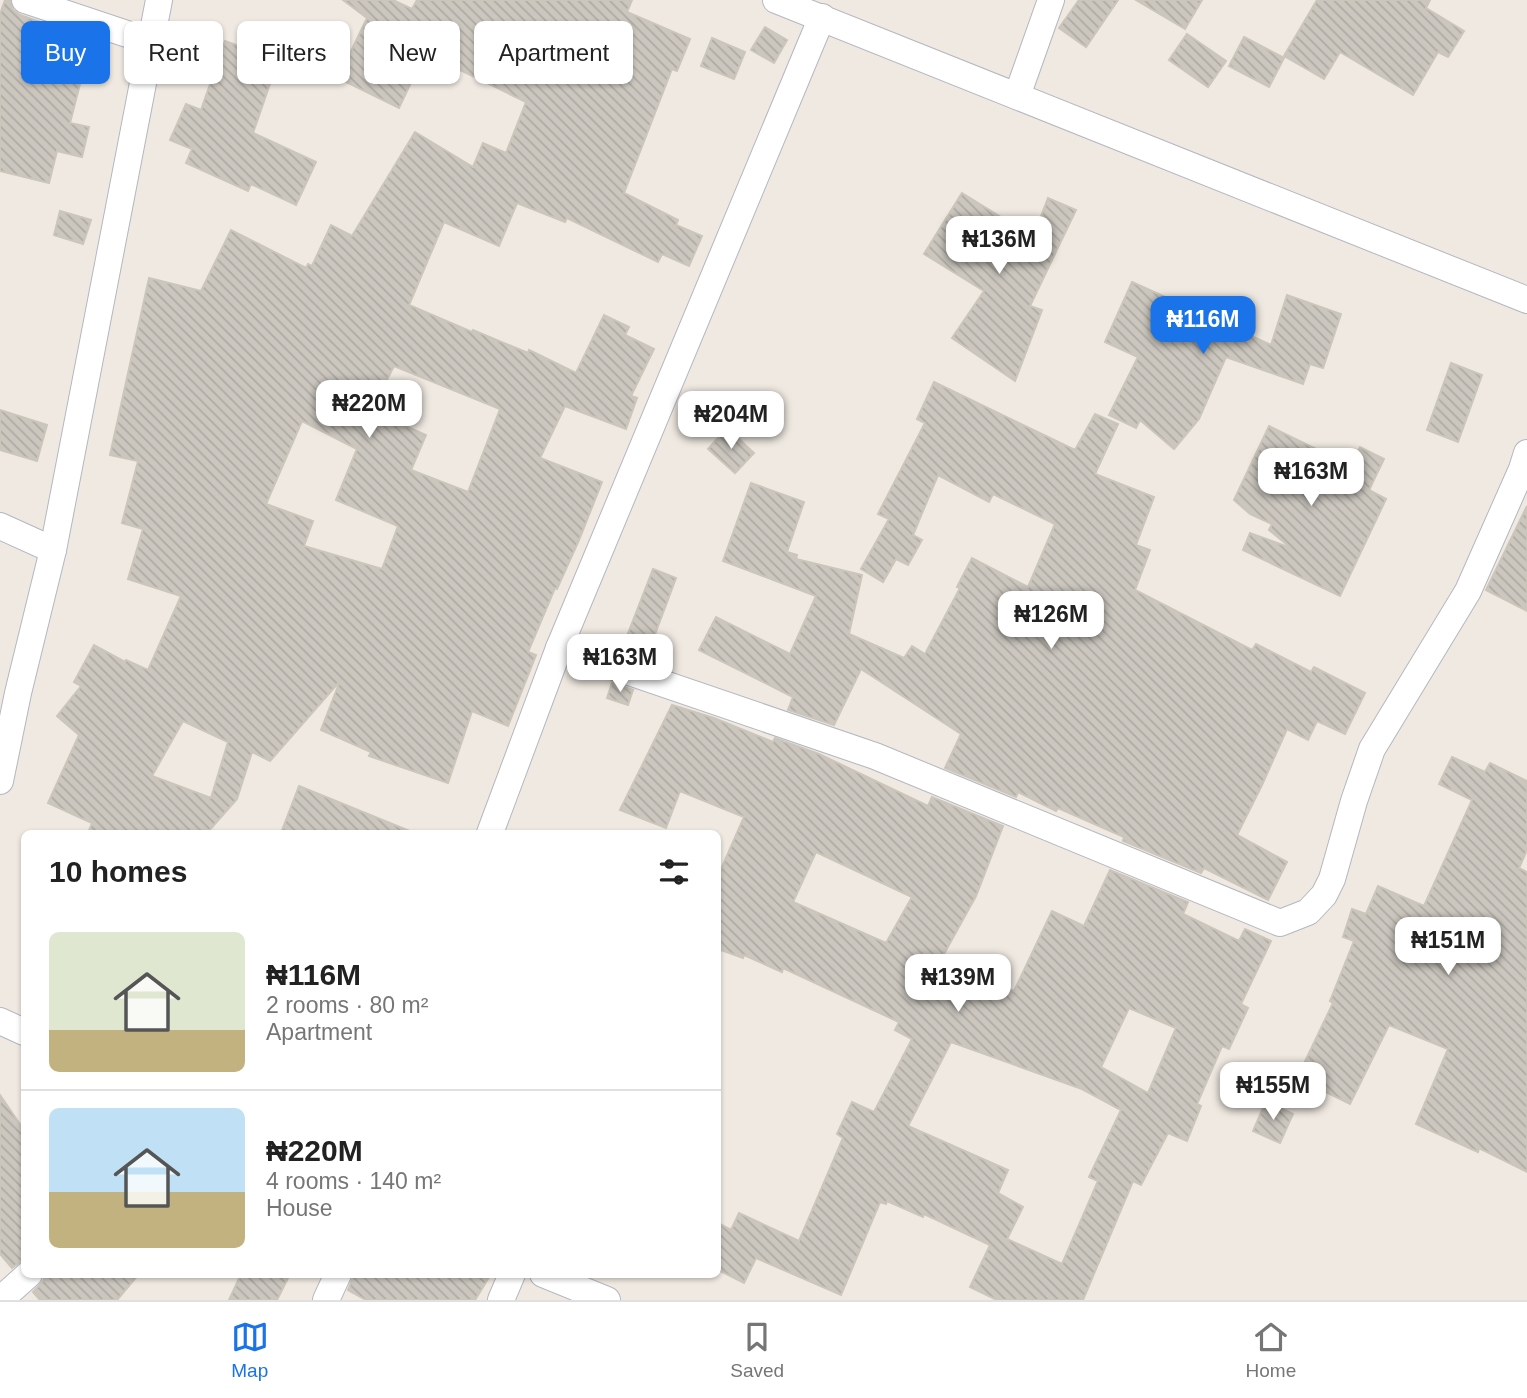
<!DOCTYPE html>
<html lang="en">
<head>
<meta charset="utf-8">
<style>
  :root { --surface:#fff; --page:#f2f2f2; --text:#222; --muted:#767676; --line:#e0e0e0; --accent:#1a73e8 }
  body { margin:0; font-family:Arial,sans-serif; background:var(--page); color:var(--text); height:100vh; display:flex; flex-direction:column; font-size:26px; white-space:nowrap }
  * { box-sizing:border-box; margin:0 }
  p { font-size:23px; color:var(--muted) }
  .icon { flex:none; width:38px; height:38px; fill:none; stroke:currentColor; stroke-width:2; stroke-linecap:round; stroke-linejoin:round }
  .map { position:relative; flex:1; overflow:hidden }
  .drawer { position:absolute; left:21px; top:830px; width:700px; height:448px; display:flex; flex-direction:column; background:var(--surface); border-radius:10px; box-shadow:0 2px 5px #0004 }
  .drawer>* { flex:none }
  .guide { position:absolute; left:21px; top:21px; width:700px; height:63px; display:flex; gap:14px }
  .price { position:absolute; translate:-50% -60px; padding:0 16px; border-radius:14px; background:#fff; color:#222; font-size:23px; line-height:46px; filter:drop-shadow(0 2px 4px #0008) }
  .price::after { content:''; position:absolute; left:50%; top:42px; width:21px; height:16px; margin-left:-10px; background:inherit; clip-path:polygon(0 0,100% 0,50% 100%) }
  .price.active { background:var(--accent); color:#fff }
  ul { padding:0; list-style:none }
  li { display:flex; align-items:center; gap:21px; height:175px; padding:0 28px }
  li+li { border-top:2px solid var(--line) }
  li span { display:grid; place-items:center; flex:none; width:196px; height:140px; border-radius:10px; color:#555 }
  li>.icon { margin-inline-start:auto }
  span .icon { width:84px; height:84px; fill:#fffc; stroke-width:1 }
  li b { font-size:30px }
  h2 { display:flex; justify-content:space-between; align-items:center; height:84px; padding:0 28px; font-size:30px }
  .pill { padding:0 24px; border-radius:10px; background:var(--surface); box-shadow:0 2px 5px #0004; font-size:24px; line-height:63px }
  .pill.active { background:var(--accent); color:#fff }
  .menu { display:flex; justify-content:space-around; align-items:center; height:98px; border-top:2px solid var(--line); background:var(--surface); font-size:19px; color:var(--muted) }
  .menu a { display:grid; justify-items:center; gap:4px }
  .menu .active { color:var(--accent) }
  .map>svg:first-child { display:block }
  .building { fill:url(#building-back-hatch); stroke:#cbc5ba; stroke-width:2; fill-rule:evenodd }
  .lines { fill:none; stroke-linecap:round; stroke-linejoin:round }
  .minor-casing { stroke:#b4b7c1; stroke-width:28 }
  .minor { stroke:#fff; stroke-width:26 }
</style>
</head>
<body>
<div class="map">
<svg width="1527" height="1300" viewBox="0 0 1527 1300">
  <defs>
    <pattern id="building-back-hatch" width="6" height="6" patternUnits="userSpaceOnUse" patternTransform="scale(1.75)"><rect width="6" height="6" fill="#cbc7bf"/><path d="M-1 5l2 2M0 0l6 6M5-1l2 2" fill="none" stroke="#afaba4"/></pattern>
  </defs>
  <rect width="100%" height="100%" fill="#efe9e1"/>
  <!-- building -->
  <g class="building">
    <path d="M 5,0 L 10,0 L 13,10 L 20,15 L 61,29 L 59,34 L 91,41 L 70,123 L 89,127 L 82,157 L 57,151 L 49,183 L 0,171 L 0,14 Z"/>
    <path d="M 343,0 L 393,0 L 412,9 L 417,0 L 632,0 L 627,12 L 690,39 L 677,71 L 672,69 L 624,193 L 678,220 L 676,225 L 702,236 L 689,266 L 662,254 L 658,262 L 567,218 L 565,222 L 517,203 L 499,246 L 444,222 L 409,305 L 472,332 L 473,330 L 528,353 L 529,350 L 576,373 L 604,315 L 629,327 L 625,335 L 654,349 L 631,396 L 637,398 L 626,429 L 565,406 L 540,458 L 602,482 L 579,540 L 557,589 L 555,588 L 528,652 L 536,655 L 508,726 L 472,711 L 448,783 L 369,756 L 371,752 L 321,730 L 340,681 L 270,761 L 252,752 L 237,799 L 207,833 L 88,833 L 92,823 L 48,803 L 79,735 L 57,716 L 81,686 L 74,682 L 94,645 L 125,662 L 126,660 L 148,670 L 181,596 L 128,579 L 143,529 L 122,523 L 138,461 L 110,455 L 149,278 L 201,291 L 231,230 L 306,268 L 308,264 L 312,266 L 331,225 L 352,236 L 415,132 L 473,167 L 483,143 L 506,153 L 526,102 L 425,53 L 399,108 L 338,78 L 367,18 ZM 394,366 L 500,409 L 468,492 L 411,470 L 426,435 L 371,411 ZM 302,421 L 357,449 L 336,500 L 398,526 L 382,569 L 304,546 L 313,521 L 266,504 ZM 183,721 L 228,742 L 211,798 L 152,776 Z"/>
    <path d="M 1079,0 L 1118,0 L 1086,47 L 1059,28 Z"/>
    <path d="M 1136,0 L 1202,0 L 1185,29 Z"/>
    <path d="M 1317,0 L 1430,0 L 1426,8 L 1464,31 L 1448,57 L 1438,52 L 1413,95 L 1340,52 L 1324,79 L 1284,56 Z"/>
    <path d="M 765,27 L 787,40 L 774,63 L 751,50 Z"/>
    <path d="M 1187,34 L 1226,61 L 1208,87 L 1169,60 Z"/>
    <path d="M 1244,37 L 1284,58 L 1269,87 L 1229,66 Z"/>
    <path d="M 712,38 L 745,52 L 734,79 L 701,66 Z"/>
    <path d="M 225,41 L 256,52 L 252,64 L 274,72 L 253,133 L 316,162 L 296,205 L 251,184 L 248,191 L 186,163 L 192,149 L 170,140 L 186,104 L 201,110 Z"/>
    <path d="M 962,193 L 1033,237 L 1048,198 L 1076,210 L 1030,306 L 1042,310 L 1015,381 L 952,338 L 984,291 L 924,254 Z"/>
    <path d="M 60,211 L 91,220 L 83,244 L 54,235 Z"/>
    <path d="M 1132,282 L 1271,345 L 1287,295 L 1341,314 L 1323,368 L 1310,364 L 1303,384 L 1226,357 L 1199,419 L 1174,449 L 1140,420 L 1136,428 L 1109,415 L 1138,357 L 1105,342 Z"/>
    <path d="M 1451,363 L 1482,375 L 1458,442 L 1427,430 Z"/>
    <path d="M 934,382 L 1075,450 L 1095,414 L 1118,424 L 1095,474 L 1154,497 L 1136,545 L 1150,550 L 1135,590 L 1252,650 L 1256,644 L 1311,672 L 1314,667 L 1365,693 L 1345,734 L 1317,721 L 1308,740 L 1287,729 L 1262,785 L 1237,835 L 1287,862 L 1268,900 L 1204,868 L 1201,873 L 1123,841 L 1124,837 L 1058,808 L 1056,811 L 1018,792 L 1016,797 L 945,768 L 961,734 L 861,669 L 834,725 L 788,710 L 793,697 L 699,650 L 716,617 L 790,654 L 816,596 L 723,561 L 751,483 L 804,502 L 787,552 L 797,555 L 796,559 L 862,575 L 849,634 L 904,658 L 912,646 L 925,654 L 960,588 L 957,587 L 972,558 L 1028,587 L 1055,524 L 993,494 L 989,502 L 938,475 L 913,535 L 922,540 L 908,565 L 896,559 L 883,582 L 861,569 L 889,519 L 878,514 L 925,423 L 917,419 Z"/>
    <path d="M 0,410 L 47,425 L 37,461 L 0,450 Z"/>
    <path d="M 1269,426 L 1351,466 L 1360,447 L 1384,459 L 1369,490 L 1386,499 L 1340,596 L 1243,550 L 1250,533 L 1291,548 L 1269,530 L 1272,524 L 1250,514 L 1234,500 Z"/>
    <path d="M 727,428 L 754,453 L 735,473 L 708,449 Z"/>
    <path d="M 1527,506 L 1527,611 L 1486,590 Z"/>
    <path d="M 653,569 L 676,578 L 645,661 L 622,653 L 622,649 Z"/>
    <path d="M 612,683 L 633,690 L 628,705 L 607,698 Z"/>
    <path d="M 672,705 L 714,718 L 773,742 L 775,738 L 819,754 L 928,806 L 932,797 L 1003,826 L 976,896 L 939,963 L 1014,991 L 1052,911 L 1084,926 L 1110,870 L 1188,902 L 1183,914 L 1239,941 L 1245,929 L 1271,941 L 1241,1004 L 1248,1008 L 1229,1049 L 1222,1046 L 1197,1104 L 1201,1106 L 1187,1141 L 1168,1133 L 1141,1185 L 1133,1181 L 1083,1300 L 997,1300 L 970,1287 L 990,1245 L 924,1214 L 923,1217 L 887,1201 L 886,1204 L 880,1202 L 841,1295 L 756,1258 L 744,1283 L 718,1270 L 718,1223 L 731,1230 L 739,1213 L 799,1241 L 843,1138 L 837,1134 L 852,1102 L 874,1112 L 912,1039 L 895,1030 L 899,1022 L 783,968 L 782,972 L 744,955 L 743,958 L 718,949 L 718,876 L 744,817 L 680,791 L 666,828 L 620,810 ZM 816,852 L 912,897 L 886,943 L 793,902 ZM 1129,1008 L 1176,1028 L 1148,1093 L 1101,1067 ZM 951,1042 L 1082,1089 L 1121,1110 L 1089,1177 L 1098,1181 L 1062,1264 L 1007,1239 L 1023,1207 L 998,1193 L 1008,1170 L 908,1126 Z"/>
    <path d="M 1452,757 L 1485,772 L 1490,763 L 1527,781 L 1527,850 L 1519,868 L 1527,872 L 1527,1172 L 1479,1148 L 1478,1152 L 1416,1124 L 1448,1049 L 1389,1025 L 1350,1104 L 1297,1078 L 1333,1003 L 1330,1001 L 1354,941 L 1343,937 L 1352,909 L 1366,914 L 1378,886 L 1424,906 L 1472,800 L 1439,784 Z"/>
    <path d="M 299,786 L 412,832 L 412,833 L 281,833 Z"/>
    <path d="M 0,1095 L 24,1130 L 24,1259 L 12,1268 L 0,1254 Z"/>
    <path d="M 1266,1101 L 1293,1114 L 1280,1143 L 1253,1131 Z"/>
    <path d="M 44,1274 L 139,1274 L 117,1300 L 40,1300 L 33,1292 L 44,1280 Z"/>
    <path d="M 241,1274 L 290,1274 L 277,1300 L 229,1300 Z"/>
    <path d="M 354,1274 L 491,1274 L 475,1300 L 366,1300 L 348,1290 Z"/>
  </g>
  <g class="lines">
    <defs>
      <g id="minor">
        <path d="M 25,0 L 151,42"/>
        <path d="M 776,0 L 1527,300"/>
        <path d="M 1017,96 L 1051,0"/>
        <path d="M 0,526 L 53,550"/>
        <path d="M 559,648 L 875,756 L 1280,923 L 1308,912 L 1324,895 L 1332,879 L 1354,801 L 1372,749 L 1468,591 L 1522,469 L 1527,453"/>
        <path d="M 0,781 L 18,693 L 53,550 L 159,0"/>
        <path d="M 490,833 L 559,648 L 822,17"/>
        <path d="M 0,1021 L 24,1032"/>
        <path d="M 543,1274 L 607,1300"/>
        <path d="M 0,1300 L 29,1274"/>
        <path d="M 326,1300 L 338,1274"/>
        <path d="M 501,1300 L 512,1274"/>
      </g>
    </defs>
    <!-- minor casing -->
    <use href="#minor" class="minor-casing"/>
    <!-- minor -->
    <use href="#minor" class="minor"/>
  </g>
</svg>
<b class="price" style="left:999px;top:276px">₦136M</b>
<b class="price active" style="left:1203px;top:356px">₦116M</b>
<b class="price" style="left:369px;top:440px">₦220M</b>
<b class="price" style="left:731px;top:451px">₦204M</b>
<b class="price" style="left:1311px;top:508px">₦163M</b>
<b class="price" style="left:1051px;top:651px">₦126M</b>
<b class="price" style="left:620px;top:694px">₦163M</b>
<b class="price" style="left:1448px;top:977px">₦151M</b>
<b class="price" style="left:958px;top:1014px">₦139M</b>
<b class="price" style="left:1273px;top:1122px">₦155M</b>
<div class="guide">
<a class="pill active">Buy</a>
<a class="pill">Rent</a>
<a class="pill">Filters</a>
<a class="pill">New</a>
<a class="pill">Apartment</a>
</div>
<section class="drawer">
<h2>10 homes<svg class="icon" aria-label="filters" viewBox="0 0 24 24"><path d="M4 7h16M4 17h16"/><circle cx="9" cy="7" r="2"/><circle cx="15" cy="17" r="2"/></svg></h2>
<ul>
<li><span style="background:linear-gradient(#dfe7d0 70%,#c2b280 0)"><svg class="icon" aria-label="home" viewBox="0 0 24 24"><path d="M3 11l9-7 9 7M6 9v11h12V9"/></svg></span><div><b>₦116M</b><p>2 rooms · 80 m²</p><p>Apartment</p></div></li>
<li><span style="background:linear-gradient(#bfe0f5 60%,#c2b280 0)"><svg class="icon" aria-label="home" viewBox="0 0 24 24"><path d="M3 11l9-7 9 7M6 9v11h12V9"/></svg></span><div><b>₦220M</b><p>4 rooms · 140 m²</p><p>House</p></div></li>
</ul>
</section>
</div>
<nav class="menu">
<a class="active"><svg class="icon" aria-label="map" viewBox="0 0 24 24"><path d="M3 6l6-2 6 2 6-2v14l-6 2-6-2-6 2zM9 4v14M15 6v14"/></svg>Map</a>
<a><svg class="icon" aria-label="saved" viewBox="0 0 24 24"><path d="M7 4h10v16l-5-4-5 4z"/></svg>Saved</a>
<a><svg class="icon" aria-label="home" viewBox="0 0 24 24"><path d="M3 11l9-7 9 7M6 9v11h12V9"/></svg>Home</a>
</nav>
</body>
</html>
